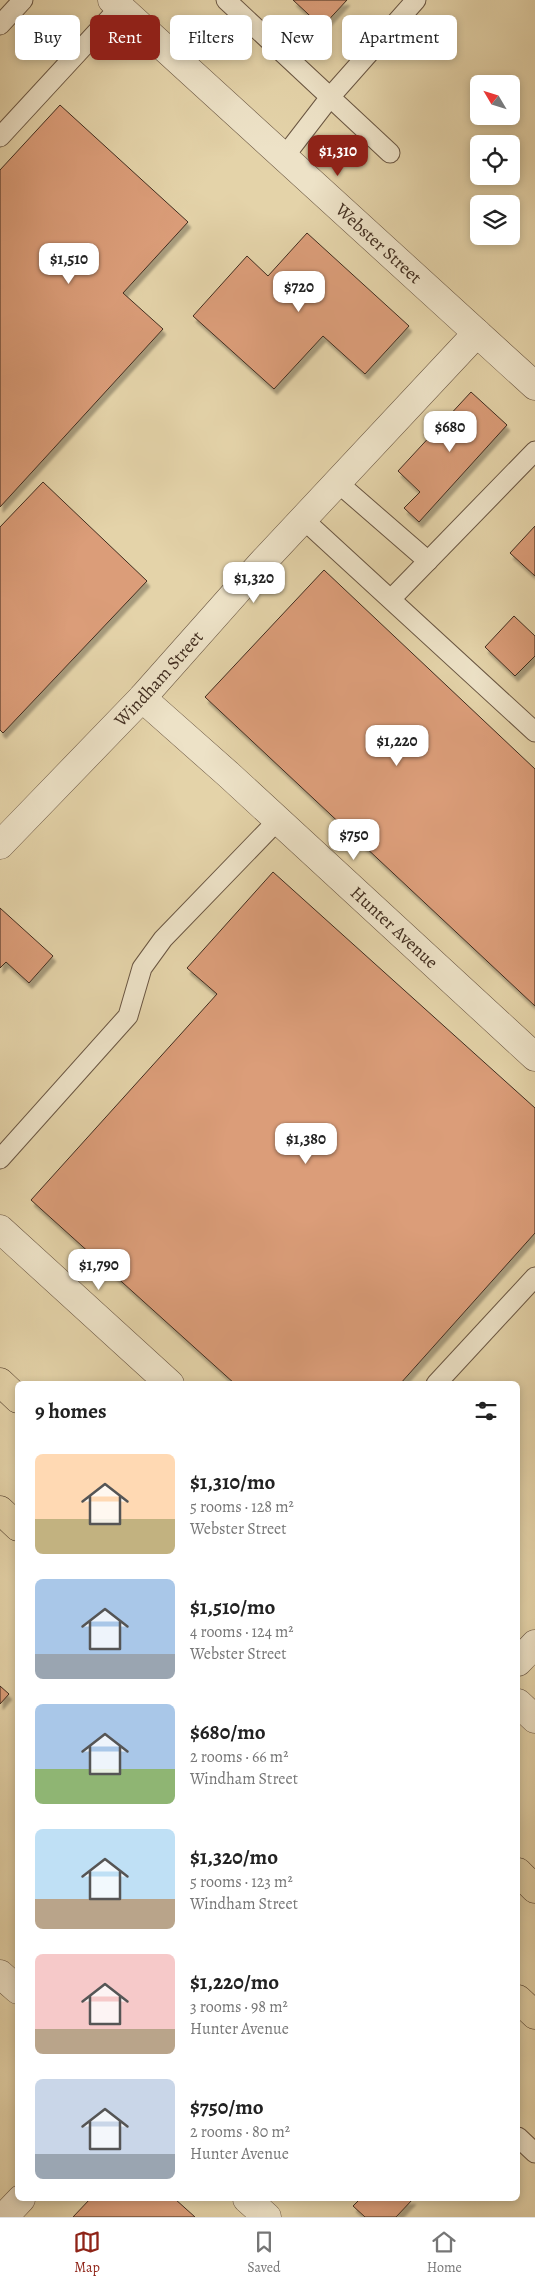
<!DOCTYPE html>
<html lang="en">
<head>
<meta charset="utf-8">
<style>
  :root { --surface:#fff; --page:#f2f2f2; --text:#222; --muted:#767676; --line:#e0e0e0; --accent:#8f2418 }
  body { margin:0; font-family:Alegreya,serif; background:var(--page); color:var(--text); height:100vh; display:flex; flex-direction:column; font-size:19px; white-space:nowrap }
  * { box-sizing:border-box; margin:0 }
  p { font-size:16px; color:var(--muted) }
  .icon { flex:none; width:28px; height:28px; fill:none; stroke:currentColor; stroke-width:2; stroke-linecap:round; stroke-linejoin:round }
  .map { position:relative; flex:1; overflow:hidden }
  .panel { position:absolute; left:15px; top:1381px; width:505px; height:820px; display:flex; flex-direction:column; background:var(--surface); border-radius:8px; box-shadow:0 2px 8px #0003 }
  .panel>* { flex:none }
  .banner { position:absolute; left:15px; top:15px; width:505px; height:45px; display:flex; gap:10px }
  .needle { width:32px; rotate:308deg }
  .tools { position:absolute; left:470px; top:75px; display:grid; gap:10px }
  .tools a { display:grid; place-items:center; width:50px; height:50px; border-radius:8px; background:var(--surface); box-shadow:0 2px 8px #0003; font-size:25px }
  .price { position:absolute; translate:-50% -42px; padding:0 11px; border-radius:10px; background:#fff; color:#222; font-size:16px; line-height:32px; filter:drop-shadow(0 1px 2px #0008) }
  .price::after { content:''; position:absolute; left:50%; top:30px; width:15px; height:11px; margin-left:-8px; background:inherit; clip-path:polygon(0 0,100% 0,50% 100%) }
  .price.current { background:var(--accent); color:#fff }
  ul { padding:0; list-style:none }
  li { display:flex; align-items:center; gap:15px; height:125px; padding:0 20px }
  li span { display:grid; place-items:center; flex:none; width:140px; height:100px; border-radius:8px; color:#555 }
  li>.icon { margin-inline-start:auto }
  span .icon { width:60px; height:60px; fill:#fffc; stroke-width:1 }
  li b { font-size:21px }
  h2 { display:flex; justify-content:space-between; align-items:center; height:60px; padding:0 20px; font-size:21px }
  .pill { padding:0 18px; border-radius:8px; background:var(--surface); box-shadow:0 2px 8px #0003; font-size:18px; line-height:45px }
  .pill.current { background:var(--accent); color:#fff }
  .tab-bar { display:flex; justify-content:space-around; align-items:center; height:70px; border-top:1px solid var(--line); background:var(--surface); font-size:14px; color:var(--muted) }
  .tab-bar a { display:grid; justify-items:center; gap:2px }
  .tab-bar .current { color:var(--accent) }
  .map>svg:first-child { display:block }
  .building { fill:#db9d79; stroke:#412d1f; filter:url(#shadow) }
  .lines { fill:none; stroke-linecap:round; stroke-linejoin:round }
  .service-casing { stroke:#6a5642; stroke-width:21 }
  .minor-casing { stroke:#6a5642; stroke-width:29 }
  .tertiary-casing { stroke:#6a5642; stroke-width:29 }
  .motorway-casing { stroke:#412d1f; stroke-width:29 }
  .service { stroke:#ede2c7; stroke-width:19 }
  .minor { stroke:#ede2c7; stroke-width:28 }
  .tertiary { stroke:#ede2c7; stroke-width:28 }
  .motorway { stroke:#e4d3a9; stroke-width:28 }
  .labels { text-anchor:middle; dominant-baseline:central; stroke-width:4; stroke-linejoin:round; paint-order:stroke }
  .street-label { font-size:18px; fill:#412d1f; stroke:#ede2c7 }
</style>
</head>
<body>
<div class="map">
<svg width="535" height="2217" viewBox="0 0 535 2217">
  <defs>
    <filter id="shadow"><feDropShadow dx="3" dy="5.5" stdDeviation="1" flood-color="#0004"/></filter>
  </defs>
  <rect width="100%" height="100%" fill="#e4d3a9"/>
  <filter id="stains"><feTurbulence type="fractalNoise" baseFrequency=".004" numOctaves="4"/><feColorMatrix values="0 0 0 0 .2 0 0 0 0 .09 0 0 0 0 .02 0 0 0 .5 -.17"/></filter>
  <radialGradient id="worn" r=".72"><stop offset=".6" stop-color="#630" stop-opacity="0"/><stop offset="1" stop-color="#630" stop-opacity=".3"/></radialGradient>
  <!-- building -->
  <g class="building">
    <path d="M 293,0 L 347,0 L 322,27 Z"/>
    <path d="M 60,105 L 188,222 L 123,293 L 163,329 L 0,507 L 0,170 Z"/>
    <path d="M 307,233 L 409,326 L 365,374 L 323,336 L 274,389 L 193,316 L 247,256 L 268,276 Z"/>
    <path d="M 471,392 L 507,425 L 419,522 L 404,508 L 420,492 L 398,471 Z"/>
    <path d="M 43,482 L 147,581 L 3,733 L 0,730 L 0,527 Z"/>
    <path d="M 535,526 L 535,576 L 510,553 Z"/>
    <path d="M 324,570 L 535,769 L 535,1006 L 205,697 Z"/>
    <path d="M 514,616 L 535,636 L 535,656 L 515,676 L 485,647 Z"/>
    <path d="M 273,872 L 535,1108 L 535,1233 L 400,1384 L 235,1384 L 31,1200 L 217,994 L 187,968 Z"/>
    <path d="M 0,908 L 53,956 L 29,983 L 6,962 L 0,968 Z"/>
    <path d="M 0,1686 L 9,1694 L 0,1704 Z"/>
    <path d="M 90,2199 L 175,2199 L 195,2217 L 73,2217 Z"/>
    <path d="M 360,2199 L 413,2199 L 396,2217 L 365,2217 L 353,2206 Z"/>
  </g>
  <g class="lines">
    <defs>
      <g id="service">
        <path d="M 226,0 L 390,153"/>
        <path d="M 0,25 L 23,0"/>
        <path d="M 0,137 L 120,7"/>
        <path d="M 284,157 L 331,96 L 416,0"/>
        <path d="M 337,482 L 428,561"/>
        <path d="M 303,519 L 535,732"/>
        <path d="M 391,599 L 535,451"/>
        <path d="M 0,1159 L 128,1016 L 142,968 L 163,939 L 278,820"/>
        <path d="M 436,1384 L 535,1277"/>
        <path d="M 518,2137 L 535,2153"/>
      </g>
      <g id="minor">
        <path id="s1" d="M 142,698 L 229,775 L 535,1057"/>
        <path id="s2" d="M 0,845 L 142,698 L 261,564 L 477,333"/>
        <path d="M 0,1229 L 170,1384"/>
        <path d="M 518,1703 L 535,1719"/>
        <path d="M 0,1974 L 18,1990"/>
        <path d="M 247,2199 L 267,2217"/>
      </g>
      <g id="tertiary">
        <path id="s3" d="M 112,0 L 535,386"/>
        <path d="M 518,1662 L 535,1644"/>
        <path d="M 4,2217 L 21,2199"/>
      </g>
      <g id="motorway">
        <path d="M 0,1382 L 18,1399"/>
        <path d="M 0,1510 L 18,1527"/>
        <path d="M 518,1872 L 535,1889"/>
        <path d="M 518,1999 L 535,2015"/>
      </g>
    </defs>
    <!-- service casing -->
    <use href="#service" class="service-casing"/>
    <!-- minor casing -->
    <use href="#minor" class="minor-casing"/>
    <!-- tertiary casing -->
    <use href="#tertiary" class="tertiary-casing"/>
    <!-- motorway casing -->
    <use href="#motorway" class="motorway-casing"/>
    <!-- service -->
    <use href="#service" class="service"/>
    <!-- minor -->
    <use href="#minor" class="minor"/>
    <!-- tertiary -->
    <use href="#tertiary" class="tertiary"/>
    <!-- motorway -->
    <use href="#motorway" class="motorway"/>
  </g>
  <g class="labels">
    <!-- street labels -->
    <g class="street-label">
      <text stroke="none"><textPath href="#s3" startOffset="361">Webster Street</textPath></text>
      <text stroke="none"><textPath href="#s2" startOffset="230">Windham Street</textPath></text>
      <text stroke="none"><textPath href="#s1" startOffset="341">Hunter Avenue</textPath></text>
    </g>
  </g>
  <rect width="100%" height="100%" filter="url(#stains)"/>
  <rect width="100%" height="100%" fill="url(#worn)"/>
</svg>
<div class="tools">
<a><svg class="needle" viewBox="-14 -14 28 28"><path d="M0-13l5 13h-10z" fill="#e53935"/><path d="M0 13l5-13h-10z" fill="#767676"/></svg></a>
<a><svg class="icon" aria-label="locate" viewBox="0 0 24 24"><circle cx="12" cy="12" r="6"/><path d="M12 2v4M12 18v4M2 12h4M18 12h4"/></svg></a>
<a><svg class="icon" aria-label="layers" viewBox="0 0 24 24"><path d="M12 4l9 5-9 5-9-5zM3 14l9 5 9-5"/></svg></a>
</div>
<b class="price current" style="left:338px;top:177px">$1,310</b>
<b class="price" style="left:69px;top:285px">$1,510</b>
<b class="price" style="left:299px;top:313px">$720</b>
<b class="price" style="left:450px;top:453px">$680</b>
<b class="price" style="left:254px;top:604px">$1,320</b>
<b class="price" style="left:397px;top:767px">$1,220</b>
<b class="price" style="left:354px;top:861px">$750</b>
<b class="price" style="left:306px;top:1165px">$1,380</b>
<b class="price" style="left:99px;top:1291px">$1,790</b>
<div class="banner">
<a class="pill">Buy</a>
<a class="pill current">Rent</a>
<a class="pill">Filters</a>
<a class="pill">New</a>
<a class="pill">Apartment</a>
</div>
<section class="panel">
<h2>9 homes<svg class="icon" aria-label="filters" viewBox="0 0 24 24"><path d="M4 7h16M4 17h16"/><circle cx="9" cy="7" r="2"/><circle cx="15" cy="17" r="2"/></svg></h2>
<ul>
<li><span style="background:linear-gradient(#ffd9b3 65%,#c2b280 0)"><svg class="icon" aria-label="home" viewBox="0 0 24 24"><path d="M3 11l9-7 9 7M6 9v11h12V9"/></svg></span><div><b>$1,310/mo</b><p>5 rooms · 128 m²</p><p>Webster Street</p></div></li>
<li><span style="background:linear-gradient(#a9c7e8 75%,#9aa5b1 0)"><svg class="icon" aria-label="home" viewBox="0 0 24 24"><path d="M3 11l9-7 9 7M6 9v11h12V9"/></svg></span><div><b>$1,510/mo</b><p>4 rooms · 124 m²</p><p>Webster Street</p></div></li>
<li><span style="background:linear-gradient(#a9c7e8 65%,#8fb573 0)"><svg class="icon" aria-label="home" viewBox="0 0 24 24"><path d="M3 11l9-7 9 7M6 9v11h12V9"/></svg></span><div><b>$680/mo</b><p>2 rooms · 66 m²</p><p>Windham Street</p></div></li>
<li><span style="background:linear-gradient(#bfe0f5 70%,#b9a48a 0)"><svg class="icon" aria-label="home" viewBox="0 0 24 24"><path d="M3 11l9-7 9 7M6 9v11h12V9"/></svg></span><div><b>$1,320/mo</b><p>5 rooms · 123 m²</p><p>Windham Street</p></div></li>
<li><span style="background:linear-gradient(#f6c9c9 75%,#b9a48a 0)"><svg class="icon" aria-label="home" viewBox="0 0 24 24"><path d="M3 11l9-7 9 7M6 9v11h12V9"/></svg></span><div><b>$1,220/mo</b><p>3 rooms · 98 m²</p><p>Hunter Avenue</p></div></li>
<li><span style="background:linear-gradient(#c9d6e8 75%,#9aa5b1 0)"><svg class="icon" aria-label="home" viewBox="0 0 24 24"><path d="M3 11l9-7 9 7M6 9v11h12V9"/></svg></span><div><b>$750/mo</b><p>2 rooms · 80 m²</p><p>Hunter Avenue</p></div></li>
</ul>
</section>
</div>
<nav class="tab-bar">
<a class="current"><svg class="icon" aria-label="map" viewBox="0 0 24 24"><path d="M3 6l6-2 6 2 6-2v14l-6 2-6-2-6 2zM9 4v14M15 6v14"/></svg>Map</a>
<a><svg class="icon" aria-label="saved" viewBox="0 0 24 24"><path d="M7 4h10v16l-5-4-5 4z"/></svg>Saved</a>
<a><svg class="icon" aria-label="home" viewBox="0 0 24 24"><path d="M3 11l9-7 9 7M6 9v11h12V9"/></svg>Home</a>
</nav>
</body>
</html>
